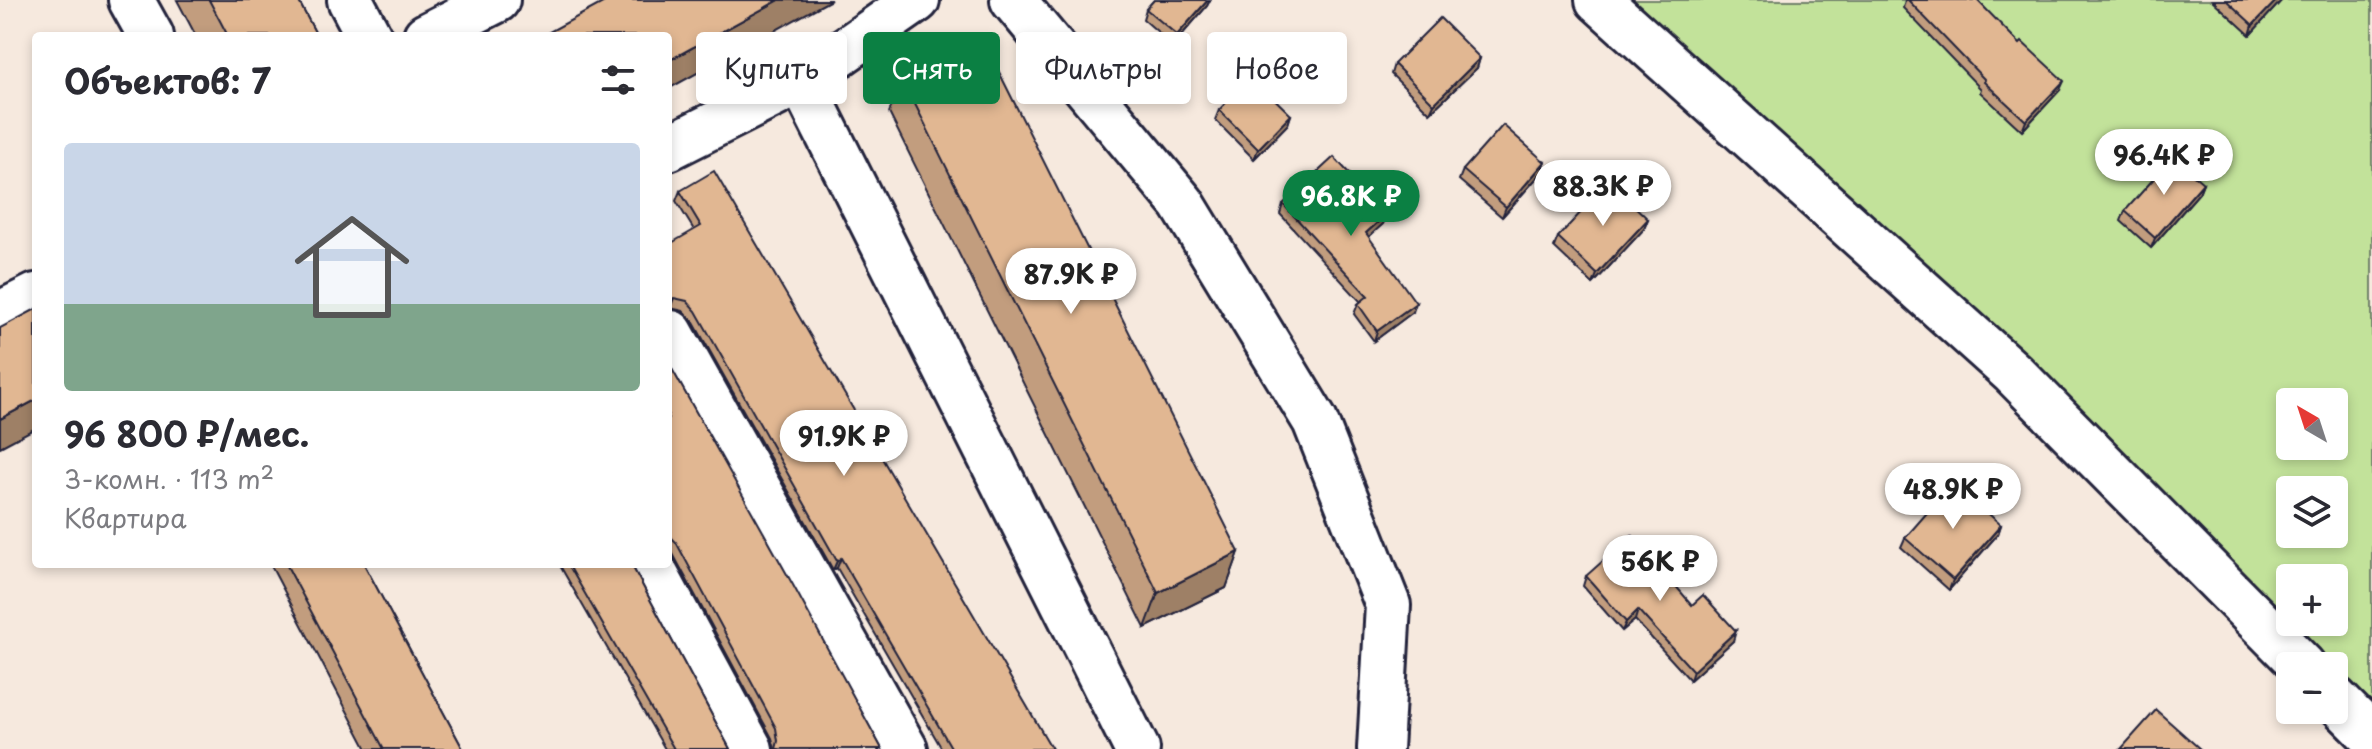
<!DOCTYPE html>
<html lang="ru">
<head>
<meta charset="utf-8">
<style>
  :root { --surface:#fff; --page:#f2f2f3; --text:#2b2b33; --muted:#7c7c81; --line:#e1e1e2; --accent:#0b8043 }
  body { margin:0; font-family:"Playpen Sans",sans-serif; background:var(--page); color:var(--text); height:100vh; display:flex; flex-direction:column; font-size:30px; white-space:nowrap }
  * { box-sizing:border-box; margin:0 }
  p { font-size:26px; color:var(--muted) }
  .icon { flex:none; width:44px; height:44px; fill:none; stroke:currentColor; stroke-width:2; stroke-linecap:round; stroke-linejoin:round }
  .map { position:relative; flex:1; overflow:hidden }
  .drawer { position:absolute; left:32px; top:32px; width:640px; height:536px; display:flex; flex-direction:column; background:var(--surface); border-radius:8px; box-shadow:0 4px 12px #0003 }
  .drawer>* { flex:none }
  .hud { position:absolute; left:696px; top:32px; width:760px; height:72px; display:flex; gap:16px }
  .needle { width:52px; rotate:321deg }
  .tools { position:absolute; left:2276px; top:388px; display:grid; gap:16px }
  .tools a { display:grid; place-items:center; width:72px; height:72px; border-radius:8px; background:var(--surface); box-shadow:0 4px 12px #0003; font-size:40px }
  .price { position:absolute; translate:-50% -68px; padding:0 18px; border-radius:28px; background:#fff; color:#222; font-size:26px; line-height:52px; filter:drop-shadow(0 2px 4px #0008) }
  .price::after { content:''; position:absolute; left:50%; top:48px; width:24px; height:18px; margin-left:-12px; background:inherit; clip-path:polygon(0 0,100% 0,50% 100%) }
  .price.current { background:var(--accent); color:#fff }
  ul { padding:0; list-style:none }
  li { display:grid; align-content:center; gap:16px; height:424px; padding:0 32px }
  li+li { border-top:2px solid var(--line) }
  li span { display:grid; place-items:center; height:248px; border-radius:8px; color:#555 }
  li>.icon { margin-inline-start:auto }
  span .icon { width:144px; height:144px; fill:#fffc; stroke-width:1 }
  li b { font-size:34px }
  h2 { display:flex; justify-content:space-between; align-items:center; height:96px; padding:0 32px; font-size:34px }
  .chip { padding:0 28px; border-radius:8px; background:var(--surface); box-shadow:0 4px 12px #0003; font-size:28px; line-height:72px }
  .chip.current { background:var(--accent); color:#fff }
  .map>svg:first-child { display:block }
  .green { fill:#c2e29a; stroke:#72826a; stroke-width:2; fill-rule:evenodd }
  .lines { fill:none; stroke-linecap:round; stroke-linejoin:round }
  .minor-casing { stroke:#22223b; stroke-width:50 }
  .minor { stroke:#fff; stroke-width:44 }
  .wall { fill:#c29d7e; stroke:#22223b; stroke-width:2 }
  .shaded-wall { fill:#9e8066; stroke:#22223b; stroke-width:2 }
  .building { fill:#e1b792; stroke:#22223b; stroke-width:2 }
</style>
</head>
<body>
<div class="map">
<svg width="2372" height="749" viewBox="0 0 2372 749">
  <rect width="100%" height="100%" fill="#f6e9de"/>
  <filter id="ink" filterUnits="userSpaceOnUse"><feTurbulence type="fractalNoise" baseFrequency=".0125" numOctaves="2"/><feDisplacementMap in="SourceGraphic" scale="16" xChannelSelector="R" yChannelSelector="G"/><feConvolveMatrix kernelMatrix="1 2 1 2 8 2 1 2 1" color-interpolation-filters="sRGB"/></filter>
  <g filter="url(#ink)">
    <!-- green -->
    <path class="green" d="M 1633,0 L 2372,0 L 2372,718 L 2334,681 L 2334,666 L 2319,666 L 1868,220 ZM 2290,402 L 2334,402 L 2334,446 L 2290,446 ZM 2290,490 L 2334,490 L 2334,534 L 2290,534 ZM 2290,578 L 2334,578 L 2334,622 L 2290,622 Z"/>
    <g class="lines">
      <defs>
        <g id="minor">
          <path d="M 131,0 L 151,36"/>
          <path d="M 350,0 L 369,36"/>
          <path d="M 1013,0 L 1182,203 L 1315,421 L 1388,605 L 1380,749"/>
          <path d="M 1598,0 L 2013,373 L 2303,666"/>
          <path d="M 426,36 L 497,0"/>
          <path d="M 801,81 L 917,0"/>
          <path d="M 668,148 L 801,81 L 1137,749"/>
          <path d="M 0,314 L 36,296"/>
          <path d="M 671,333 L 905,749"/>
          <path d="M 650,564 L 750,749"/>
          <path d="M 2334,698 L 2372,736"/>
        </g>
      </defs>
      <!-- minor casing -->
      <use href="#minor" class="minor-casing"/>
      <!-- minor -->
      <use href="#minor" class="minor"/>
    </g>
    <!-- wall -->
    <g class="wall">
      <path d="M 177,0 L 298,0 L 317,36 L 196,36 Z"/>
      <path d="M 1154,0 L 1210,0 L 1207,6 L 1173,45 L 1143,19 L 1146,9 Z"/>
      <path d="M 1905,0 L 1977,0 L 2060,90 L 2022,131 L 1980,92 L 1981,89 L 1903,8 Z"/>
      <path d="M 2212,0 L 2282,0 L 2250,35 Z"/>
      <path d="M 1480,58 L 1477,68 L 1430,113 L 1391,74 L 1394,64 Z"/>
      <path d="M 902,78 L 1239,552 L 1226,588 L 1145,628 L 889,113 Z"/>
      <path d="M 1219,110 L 1291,115 L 1288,124 L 1254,159 L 1215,120 Z"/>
      <path d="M 1545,162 L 1542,172 L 1502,217 L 1459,180 L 1463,170 Z"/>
      <path d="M 2203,183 L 2199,193 L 2151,248 L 2121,221 L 2125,211 Z"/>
      <path d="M 680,191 L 1052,749 L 942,749 L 837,568 L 833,570 L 693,321 L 683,311 L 670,308 L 694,230 L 676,201 Z"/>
      <path d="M 1283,204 L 1387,214 L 1383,224 L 1368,237 L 1413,312 L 1374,341 L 1354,314 L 1358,304 L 1361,302 L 1280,214 Z"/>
      <path d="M 1648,219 L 1644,229 L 1593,284 L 1554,247 L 1558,237 Z"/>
      <path d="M 668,362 L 882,749 L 775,749 L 772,738 L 672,552 L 668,548 Z"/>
      <path d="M 2001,525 L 1998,534 L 1949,590 L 1901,547 L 1905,538 Z"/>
      <path d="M 270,564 L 364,564 L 463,749 L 367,749 Z"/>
      <path d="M 559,564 L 631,564 L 730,749 L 665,749 Z"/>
      <path d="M 1586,576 L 1692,605 L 1733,641 L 1690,680 L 1635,620 L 1622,631 L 1583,586 Z"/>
    </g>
    <!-- shaded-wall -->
    <g class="shaded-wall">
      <path d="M 779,0 L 831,0 L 668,89 L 668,61 Z"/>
      <path d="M 1208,0 L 1210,0 L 1207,6 L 1173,45 L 1177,35 Z"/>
      <path d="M 2277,0 L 2282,0 L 2250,35 L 2253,25 Z"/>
      <path d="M 1480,58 L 1477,68 L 1430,113 L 1434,104 Z"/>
      <path d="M 2064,81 L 2060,90 L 2022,131 L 2026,121 Z"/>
      <path d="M 1291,115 L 1288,124 L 1254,159 L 1258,149 Z"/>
      <path d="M 1545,162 L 1542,172 L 1502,217 L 1506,207 Z"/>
      <path d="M 2203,183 L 2199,193 L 2151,248 L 2155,238 Z"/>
      <path d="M 1387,214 L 1383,224 L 1362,243 L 1366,233 Z"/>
      <path d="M 1648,219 L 1644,229 L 1593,284 L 1597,274 Z"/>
      <path d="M 674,298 L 670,308 L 668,309 L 668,300 Z"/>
      <path d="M 1416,303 L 1413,312 L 1374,341 L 1377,331 Z"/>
      <path d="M 36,400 L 36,428 L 0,447 L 0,419 Z"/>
      <path d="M 2001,525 L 1998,534 L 1949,590 L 1953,580 Z"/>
      <path d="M 1239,552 L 1226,588 L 1145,628 L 1158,593 Z"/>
      <path d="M 841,558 L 837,568 L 833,570 L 837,561 Z"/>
      <path d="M 1638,610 L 1635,620 L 1622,631 L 1626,622 Z"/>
      <path d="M 1736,631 L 1733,641 L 1690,680 L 1693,671 Z"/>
    </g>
    <!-- building -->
    <g class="building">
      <path d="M 209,0 L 298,0 L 317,36 L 228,36 Z"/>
      <path d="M 608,0 L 779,0 L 668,61 L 668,36 L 542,36 Z"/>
      <path d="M 1154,0 L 1208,0 L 1177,35 L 1146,9 Z"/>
      <path d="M 1908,0 L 1977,0 L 2020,44 L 2022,42 L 2064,81 L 2026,121 L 1984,82 L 1985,80 Z"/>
      <path d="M 2226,0 L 2277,0 L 2253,25 Z"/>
      <path d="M 1440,18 L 1480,58 L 1434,104 L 1394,64 Z"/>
      <path d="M 982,38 L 1239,552 L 1158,593 L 902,78 Z"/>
      <path d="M 1251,76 L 1291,115 L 1258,149 L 1219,110 Z"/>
      <path d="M 1503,125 L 1545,162 L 1506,207 L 1463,170 Z"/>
      <path d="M 1334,157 L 1387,214 L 1366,233 L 1416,303 L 1377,331 L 1358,304 L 1368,296 L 1283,204 Z"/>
      <path d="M 2173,157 L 2203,183 L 2155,238 L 2125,211 Z"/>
      <path d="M 714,171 L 1052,749 L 952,749 L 841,558 L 837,561 L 696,311 L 687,301 L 674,298 L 668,300 L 668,245 L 701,226 L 680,191 Z"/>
      <path d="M 1609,182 L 1648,219 L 1597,274 L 1558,237 Z"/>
      <path d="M 36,309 L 36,400 L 0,419 L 0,328 Z"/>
      <path d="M 668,362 L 793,585 L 882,749 L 776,749 L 778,741 L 776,728 L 676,542 L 668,534 Z"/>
      <path d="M 1954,482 L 2001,525 L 1953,580 L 1905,538 Z"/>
      <path d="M 1632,535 L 1692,605 L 1703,595 L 1736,631 L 1693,671 L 1638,610 L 1626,622 L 1586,576 Z"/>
      <path d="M 286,564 L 364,564 L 463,749 L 384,749 Z"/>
      <path d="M 568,564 L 631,564 L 730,749 L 674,749 Z"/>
      <path d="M 2156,710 L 2200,749 L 2121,749 Z"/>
    </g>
  </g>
</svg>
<div class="tools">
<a><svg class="needle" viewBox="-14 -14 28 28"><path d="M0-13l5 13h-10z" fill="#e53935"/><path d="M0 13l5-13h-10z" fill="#7c7c81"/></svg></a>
<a><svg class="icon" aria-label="layers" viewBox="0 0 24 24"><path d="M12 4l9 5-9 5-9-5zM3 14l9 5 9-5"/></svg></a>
<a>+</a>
<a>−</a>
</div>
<b class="price" style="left:2164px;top:197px">96.4K ₽</b>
<b class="price" style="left:1603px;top:228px">88.3K ₽</b>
<b class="price current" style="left:1351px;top:238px">96.8K ₽</b>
<b class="price" style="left:1071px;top:316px">87.9K ₽</b>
<b class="price" style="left:844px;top:478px">91.9K ₽</b>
<b class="price" style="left:1953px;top:531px">48.9K ₽</b>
<b class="price" style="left:1660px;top:603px">56K ₽</b>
<div class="hud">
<a class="chip">Купить</a>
<a class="chip current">Снять</a>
<a class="chip">Фильтры</a>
<a class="chip">Новое</a>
</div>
<section class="drawer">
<h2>Объектов: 7<svg class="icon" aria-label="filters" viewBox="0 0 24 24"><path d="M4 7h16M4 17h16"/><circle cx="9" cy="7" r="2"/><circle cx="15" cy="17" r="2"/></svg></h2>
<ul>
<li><span style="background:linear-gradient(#c9d6e8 65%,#7fa58c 0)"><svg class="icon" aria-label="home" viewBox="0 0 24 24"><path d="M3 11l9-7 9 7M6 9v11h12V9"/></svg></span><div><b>96 800 ₽/мес.</b><p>3-комн. · 113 m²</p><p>Квартира</p></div></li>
</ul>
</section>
</div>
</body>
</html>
